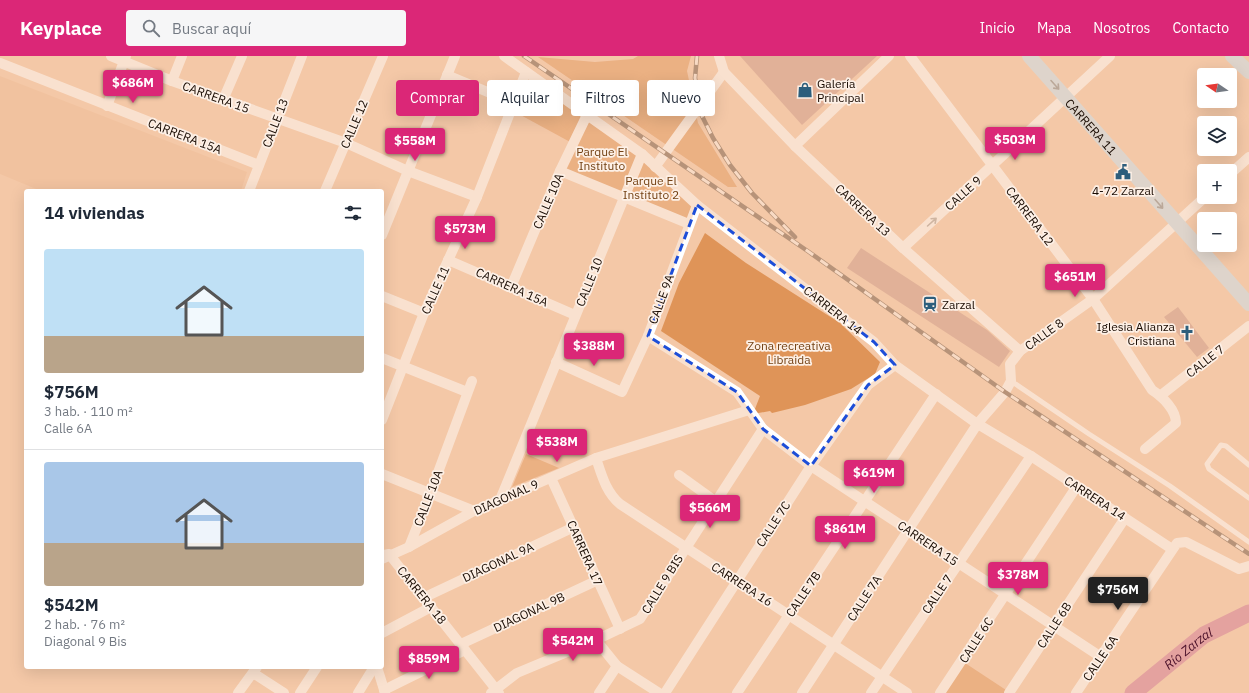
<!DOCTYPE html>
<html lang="es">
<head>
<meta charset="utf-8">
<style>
  :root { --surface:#fff; --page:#f6f6f7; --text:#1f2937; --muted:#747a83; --line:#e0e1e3; --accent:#db2777 }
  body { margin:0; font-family:"IBM Plex Sans",sans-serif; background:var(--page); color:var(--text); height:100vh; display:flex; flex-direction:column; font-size:15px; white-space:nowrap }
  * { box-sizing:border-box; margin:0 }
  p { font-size:13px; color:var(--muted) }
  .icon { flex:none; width:22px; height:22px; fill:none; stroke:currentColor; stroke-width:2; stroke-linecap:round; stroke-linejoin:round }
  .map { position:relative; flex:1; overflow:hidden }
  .drawer { position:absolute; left:24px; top:133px; width:360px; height:480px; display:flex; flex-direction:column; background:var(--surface); border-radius:4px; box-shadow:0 4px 16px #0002 }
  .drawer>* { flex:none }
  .top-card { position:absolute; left:396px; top:24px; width:380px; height:36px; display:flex; gap:8px }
  .needle { width:26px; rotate:283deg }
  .controls { position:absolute; left:1197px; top:12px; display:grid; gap:8px }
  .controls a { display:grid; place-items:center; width:40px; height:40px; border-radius:4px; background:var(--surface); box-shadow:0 4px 16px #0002; font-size:20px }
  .price { position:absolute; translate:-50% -34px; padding:0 9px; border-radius:4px; background:var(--accent); color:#fff; font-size:13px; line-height:26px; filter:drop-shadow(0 1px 2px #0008) }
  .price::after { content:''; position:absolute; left:50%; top:24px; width:12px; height:9px; margin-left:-6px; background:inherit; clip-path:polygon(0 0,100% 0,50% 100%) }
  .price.selected { background:#222; color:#fff }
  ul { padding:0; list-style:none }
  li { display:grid; align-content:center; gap:8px; height:212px; padding:0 20px }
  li+li { border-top:1px solid var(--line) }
  li span { display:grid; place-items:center; height:124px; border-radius:4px; color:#555 }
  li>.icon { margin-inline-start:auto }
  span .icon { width:72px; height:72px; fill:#fffc; stroke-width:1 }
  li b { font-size:17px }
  h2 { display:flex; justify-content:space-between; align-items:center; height:48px; padding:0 20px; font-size:17px }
  .tag { padding:0 14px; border-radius:4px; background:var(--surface); box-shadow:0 4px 16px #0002; font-size:14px; line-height:36px }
  .tag.selected { background:var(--accent); color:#fff }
  header { display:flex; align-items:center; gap:24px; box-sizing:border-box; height:56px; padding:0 20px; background:var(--accent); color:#fff }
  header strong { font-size:19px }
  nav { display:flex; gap:22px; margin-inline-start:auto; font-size:14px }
  .search { width:280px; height:36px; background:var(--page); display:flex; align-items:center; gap:10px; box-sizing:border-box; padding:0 14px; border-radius:4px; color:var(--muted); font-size:15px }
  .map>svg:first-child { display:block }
  .built { fill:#eebb95 }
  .green { fill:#df9458 }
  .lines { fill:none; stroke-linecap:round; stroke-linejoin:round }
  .river { stroke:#d07495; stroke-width:17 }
  .building { fill:#ca9686 }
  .lane { stroke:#fff; stroke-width:5 }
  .street { stroke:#fff; stroke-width:10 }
  .secondary { stroke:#c3e3f5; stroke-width:14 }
  .rail-casing { stroke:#6d5341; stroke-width:4.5 }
  .rail { stroke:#fdf0e6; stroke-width:3; stroke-dasharray:9; stroke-linecap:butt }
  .oneway { stroke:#768187 }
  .oneway2 { stroke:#a39d99 }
  .marked { fill:none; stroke:#1d4ed8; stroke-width:3; stroke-dasharray:8 5; stroke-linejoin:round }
  .labels { text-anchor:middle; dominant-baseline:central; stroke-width:3.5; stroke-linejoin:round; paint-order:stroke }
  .poi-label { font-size:12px; fill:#180a01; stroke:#fdf0e6; text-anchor:start }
  .street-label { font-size:12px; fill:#180a01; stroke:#fdf0e6 }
  .park-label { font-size:12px; fill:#744214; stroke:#fdf0e6 }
  .water-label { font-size:13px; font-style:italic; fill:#4a1029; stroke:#fdf0e6 }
</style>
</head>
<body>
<header>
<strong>Keyplace</strong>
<div class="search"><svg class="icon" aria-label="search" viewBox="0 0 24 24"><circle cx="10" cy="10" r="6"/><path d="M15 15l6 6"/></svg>Buscar aquí</div>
<nav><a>Inicio</a><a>Mapa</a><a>Nosotros</a><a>Contacto</a></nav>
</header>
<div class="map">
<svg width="1249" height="637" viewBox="0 0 1249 637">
  <rect width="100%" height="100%" fill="#f4c8a7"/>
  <!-- built -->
  <path class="built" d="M 0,20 L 247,116 L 241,135 L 41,135 L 0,118 Z"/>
  <!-- green -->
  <g class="green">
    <path d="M 638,0 L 691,0 L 687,15 L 698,67 L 737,131 L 728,131 L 538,1 L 595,6 L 633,3 Z"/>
    <path d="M 529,22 L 591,62 L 697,149 L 689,168 L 562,115 L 572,87 L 515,56 Z"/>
    <path d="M 705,177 L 746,207 L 840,267 L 880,306 L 875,318 L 851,333 L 805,349 L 772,357 L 770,355 L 753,358 L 760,340 L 661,275 L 679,227 Z"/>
    <path d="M 526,398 L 559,412 L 512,431 Z"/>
    <path d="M 962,605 L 1006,634 L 1004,637 L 940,637 Z"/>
  </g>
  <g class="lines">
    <!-- river -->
    <path class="river" id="s1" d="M 1133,637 L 1204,579 L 1249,557"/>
  </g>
  <!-- building -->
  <g class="building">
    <path d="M 740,0 L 877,0 L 802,69 Z"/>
    <path d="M 861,192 L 987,274 L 1010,295 L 999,311 L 847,212 Z"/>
    <path d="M 1178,251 L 1209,292 L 1197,301 L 1164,261 Z"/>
  </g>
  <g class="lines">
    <!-- lane -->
    <g class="lane">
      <path d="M 1011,325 L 1089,378 L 1170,430 L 1249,486"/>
      <path d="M 1249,409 L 1226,390 L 1221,389 L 1207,408 L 1209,413 L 1249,442"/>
    </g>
    <!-- street -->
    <g class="street">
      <path d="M 111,0 L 172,25 L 346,87 L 408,115 L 477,141"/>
      <path d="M 504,0 L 642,98 L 697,149 L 874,286 L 895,309 L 976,367 L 1031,400 L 1172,493"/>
      <path d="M 719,0 L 724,16 L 795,90 L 903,192 L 1020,295"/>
      <path d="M 910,0 L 1093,243 L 1152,334 C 1163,341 1176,354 1176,367 L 1145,393"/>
      <path d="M 0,7 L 259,109"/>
      <path d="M 447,19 L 514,47"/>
      <path d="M 172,25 L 182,0"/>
      <path d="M 223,44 L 242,0"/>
      <path d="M 107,50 L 126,0"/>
      <path d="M 795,90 L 889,0"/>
      <path d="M 655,111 L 724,16"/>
      <path d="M 560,115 L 689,168"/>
      <path d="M 1230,118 L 1249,101"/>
      <path d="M 249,135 L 302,0"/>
      <path d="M 325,135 L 383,0"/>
      <path d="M 382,179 L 455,0"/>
      <path d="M 903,192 L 1110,0"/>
      <path d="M 448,204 L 575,259"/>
      <path d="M 511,231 L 560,115 L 587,59"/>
      <path d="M 382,240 L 424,257"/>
      <path d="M 648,280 L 737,336 L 763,373 L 811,410 L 1101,601"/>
      <path d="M 382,302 L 467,336"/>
      <path d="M 556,306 L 622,336 L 648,280 L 697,149"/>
      <path d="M 1160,340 L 1249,270"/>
      <path d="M 382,364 L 424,257 L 477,141 L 526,16"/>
      <path d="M 596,402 C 602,420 606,436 620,448 L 907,637"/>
      <path d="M 382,418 L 474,455"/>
      <path d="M 679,419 L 715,445"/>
      <path d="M 551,422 L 620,573"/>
      <path d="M 500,444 L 642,98"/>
      <path d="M 409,491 L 430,438 L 472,325"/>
      <path d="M 384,499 L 389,498 L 499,637"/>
      <path d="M 382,503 L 409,491 L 474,455 L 596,402 L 749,354"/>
      <path d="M 423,542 L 574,471"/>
      <path d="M 382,577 L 431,551"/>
      <path d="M 596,584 L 617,610 L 659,637"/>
      <path d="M 461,588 L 598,524"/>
      <path d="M 377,611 L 385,637"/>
      <path d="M 253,617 L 284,637"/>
      <path d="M 384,634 L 465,594"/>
      <path d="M 238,637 L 257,611"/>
      <path d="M 300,637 L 317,611"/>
      <path d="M 358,637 L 374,611"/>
      <path d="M 491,637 L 517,617 L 596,584 L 640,563 L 763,373"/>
      <path d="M 599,637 L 617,610"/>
      <path d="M 665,637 L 811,410 L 868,329 L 895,309"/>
      <path d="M 737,637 L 936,338"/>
      <path d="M 802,637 L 978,367 L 1005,336 L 1011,325 L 1010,308 L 1020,295 L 1093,243 L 1205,141"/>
      <path d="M 871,637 L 1031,400"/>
      <path d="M 940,637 L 1077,430"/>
      <path d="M 1009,637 L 1125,462"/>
      <path d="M 1076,637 L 1177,487 L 1186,486 L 1239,513 L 1249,510"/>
    </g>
    <!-- secondary -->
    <g class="secondary">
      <path id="s2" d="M 1029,0 L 1249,248"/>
      <path d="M 1232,0 L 1249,16"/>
    </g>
    <defs>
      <g id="rail">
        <path d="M 524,0 L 809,196 L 1005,336 L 1249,498"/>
        <path d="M 697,0 L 695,22 L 699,45 L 698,52 L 713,82 L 730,109 L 752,137 L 795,181"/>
      </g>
    </defs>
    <!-- rail casing -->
    <use href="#rail" class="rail-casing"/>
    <!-- rail -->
    <use href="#rail" class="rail"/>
  </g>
  <!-- one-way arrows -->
  <defs><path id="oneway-shaft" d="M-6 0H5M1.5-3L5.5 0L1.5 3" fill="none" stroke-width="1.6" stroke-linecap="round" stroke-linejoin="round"/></defs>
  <g class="oneway">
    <use href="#oneway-shaft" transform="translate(1055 29) rotate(48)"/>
    <use href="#oneway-shaft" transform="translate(1159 148) rotate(49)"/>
  </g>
  <use class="oneway2" href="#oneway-shaft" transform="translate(932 166) rotate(-42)"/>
  <!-- marked area -->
  <path d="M0 0H1249V637H0ZM 697,149 L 874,286 L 895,309 L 868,329 L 811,410 L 763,373 L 737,336 L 648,280 Z" fill="#f4c8a7" fill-opacity=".55" fill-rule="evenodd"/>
  <path class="marked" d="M 697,149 L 874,286 L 895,309 L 868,329 L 811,410 L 763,373 L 737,336 L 648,280 Z"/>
  <!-- icons -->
  <defs>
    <symbol id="shop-bare" viewBox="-9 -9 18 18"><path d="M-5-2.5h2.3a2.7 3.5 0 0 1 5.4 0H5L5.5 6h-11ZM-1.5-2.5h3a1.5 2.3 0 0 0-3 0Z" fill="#2d5e7c" stroke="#fdf0e6" stroke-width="2.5" paint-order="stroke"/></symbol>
    <symbol id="civic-bare" viewBox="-9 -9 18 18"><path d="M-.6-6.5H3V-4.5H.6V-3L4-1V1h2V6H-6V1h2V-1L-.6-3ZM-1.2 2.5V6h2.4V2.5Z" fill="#2d5e7c" stroke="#fdf0e6" stroke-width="2.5" paint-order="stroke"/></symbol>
    <symbol id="station-bare" viewBox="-9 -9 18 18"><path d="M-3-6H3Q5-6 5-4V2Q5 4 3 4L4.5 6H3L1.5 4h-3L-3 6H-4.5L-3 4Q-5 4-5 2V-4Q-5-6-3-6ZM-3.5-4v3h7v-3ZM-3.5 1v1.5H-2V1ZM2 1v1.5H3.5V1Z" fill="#2d5e7c" stroke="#fdf0e6" stroke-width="2.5" paint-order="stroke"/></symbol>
    <symbol id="church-bare" viewBox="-9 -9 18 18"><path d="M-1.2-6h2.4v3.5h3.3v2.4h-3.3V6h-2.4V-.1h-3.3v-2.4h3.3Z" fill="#2d5e7c" stroke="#fdf0e6" stroke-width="2.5" paint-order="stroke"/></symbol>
  </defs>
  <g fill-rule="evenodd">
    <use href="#shop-bare" x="794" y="23" width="22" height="22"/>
    <use href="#civic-bare" x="1112" y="105" width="22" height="22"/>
    <use href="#station-bare" x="919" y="237" width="22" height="22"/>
    <use href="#church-bare" x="1176" y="266" width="22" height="22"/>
  </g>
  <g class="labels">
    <!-- poi labels -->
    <g class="poi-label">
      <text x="817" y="27">Galería<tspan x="817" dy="14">Principal</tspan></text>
      <text x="1123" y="134" text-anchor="middle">4-72 Zarzal</text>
      <text x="942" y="248">Zarzal</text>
      <text x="1175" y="270" text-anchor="end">Iglesia Alianza<tspan x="1175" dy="14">Cristiana</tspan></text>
    </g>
    <!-- street labels -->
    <g class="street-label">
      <text transform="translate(216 41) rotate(20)">CARRERA 15</text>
      <text transform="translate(275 67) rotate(-69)">CALLE 13</text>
      <text transform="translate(354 68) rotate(-67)">CALLE 12</text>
      <text stroke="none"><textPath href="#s2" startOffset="94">CARRERA 11</textPath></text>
      <text transform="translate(185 80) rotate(21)">CARRERA 15A</text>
      <text transform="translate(963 137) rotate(-42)">CALLE 9</text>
      <text transform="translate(548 145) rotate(-67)">CALLE 10A</text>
      <text transform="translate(863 154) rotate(43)">CARRERA 13</text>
      <text transform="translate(1030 160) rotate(53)">CARRERA 12</text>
      <text transform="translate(589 226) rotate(-68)">CALLE 10</text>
      <text transform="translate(512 231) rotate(24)">CARRERA 15A</text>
      <text transform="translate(435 234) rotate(-66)">CALLE 11</text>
      <text transform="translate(661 243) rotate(-70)">CALLE 9A</text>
      <text transform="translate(833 254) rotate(38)">CARRERA 14</text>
      <text transform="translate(1044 278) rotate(-36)">CALLE 8</text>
      <text transform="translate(1205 305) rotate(-38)">CALLE 7</text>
      <text transform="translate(506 441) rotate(-24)">DIAGONAL 9</text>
      <text transform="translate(428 442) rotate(-69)">CALLE 10A</text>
      <text transform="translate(1095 442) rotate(33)">CARRERA 14</text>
      <text transform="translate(773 468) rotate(-57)">CALLE 7C</text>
      <text transform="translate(928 487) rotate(34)">CARRERA 15</text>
      <text transform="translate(585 497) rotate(66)">CARRERA 17</text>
      <text transform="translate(498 506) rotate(-25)">DIAGONAL 9A</text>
      <text transform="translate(662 528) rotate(-58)">CALLE 9 BIS</text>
      <text transform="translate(742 528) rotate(33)">CARRERA 16</text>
      <text transform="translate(803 538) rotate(-56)">CALLE 7B</text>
      <text transform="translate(937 538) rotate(-56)">CALLE 7</text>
      <text transform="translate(422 539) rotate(51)">CARRERA 18</text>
      <text transform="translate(864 542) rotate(-57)">CALLE 7A</text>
      <text transform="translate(529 556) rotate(-25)">DIAGONAL 9B</text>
      <text transform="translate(1054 569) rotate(-57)">CALLE 6B</text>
      <text transform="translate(976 584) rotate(-57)">CALLE 6C</text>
      <text transform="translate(1100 602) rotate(-56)">CALLE 6A</text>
    </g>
    <!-- park labels -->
    <g class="park-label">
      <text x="602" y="95">Parque El<tspan x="602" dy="14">Instituto</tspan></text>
      <text x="651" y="124">Parque El<tspan x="651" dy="14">Instituto 2</tspan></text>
      <text x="789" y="289">Zona recreativa<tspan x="789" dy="14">Libraida</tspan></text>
    </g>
    <!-- water labels -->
    <g class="water-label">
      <text stroke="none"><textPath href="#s1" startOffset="71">Río Zarzal</textPath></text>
    </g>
  </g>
</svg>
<div class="controls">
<a><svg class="needle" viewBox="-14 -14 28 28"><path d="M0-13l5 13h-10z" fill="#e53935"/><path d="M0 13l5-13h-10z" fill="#747a83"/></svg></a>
<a><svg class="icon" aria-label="layers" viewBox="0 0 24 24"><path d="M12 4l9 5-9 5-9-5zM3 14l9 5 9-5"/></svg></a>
<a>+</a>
<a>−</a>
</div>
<b class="price" style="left:133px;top:48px">$686M</b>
<b class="price" style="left:1015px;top:105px">$503M</b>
<b class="price" style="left:415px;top:106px">$558M</b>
<b class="price" style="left:465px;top:194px">$573M</b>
<b class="price" style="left:1075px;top:242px">$651M</b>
<b class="price" style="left:594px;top:311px">$388M</b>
<b class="price" style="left:557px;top:407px">$538M</b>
<b class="price" style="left:874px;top:438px">$619M</b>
<b class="price" style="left:710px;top:473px">$566M</b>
<b class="price" style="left:845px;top:494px">$861M</b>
<b class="price" style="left:1018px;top:540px">$378M</b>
<b class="price selected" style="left:1118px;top:555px">$756M</b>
<b class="price" style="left:573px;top:606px">$542M</b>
<b class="price" style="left:429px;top:624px">$859M</b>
<div class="top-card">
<a class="tag selected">Comprar</a>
<a class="tag">Alquilar</a>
<a class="tag">Filtros</a>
<a class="tag">Nuevo</a>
</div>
<section class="drawer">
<h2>14 viviendas<svg class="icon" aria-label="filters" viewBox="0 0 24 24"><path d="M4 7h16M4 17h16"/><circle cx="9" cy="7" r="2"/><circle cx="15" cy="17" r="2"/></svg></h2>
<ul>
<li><span style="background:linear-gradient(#bfe0f5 70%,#b9a48a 0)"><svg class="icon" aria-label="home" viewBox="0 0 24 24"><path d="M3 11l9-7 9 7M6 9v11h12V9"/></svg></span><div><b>$756M</b><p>3 hab. · 110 m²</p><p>Calle 6A</p></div></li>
<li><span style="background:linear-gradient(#a9c7e8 65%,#b9a48a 0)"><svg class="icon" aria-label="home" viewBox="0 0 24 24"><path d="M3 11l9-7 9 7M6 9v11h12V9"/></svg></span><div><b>$542M</b><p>2 hab. · 76 m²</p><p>Diagonal 9 Bis</p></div></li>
</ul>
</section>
</div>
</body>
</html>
